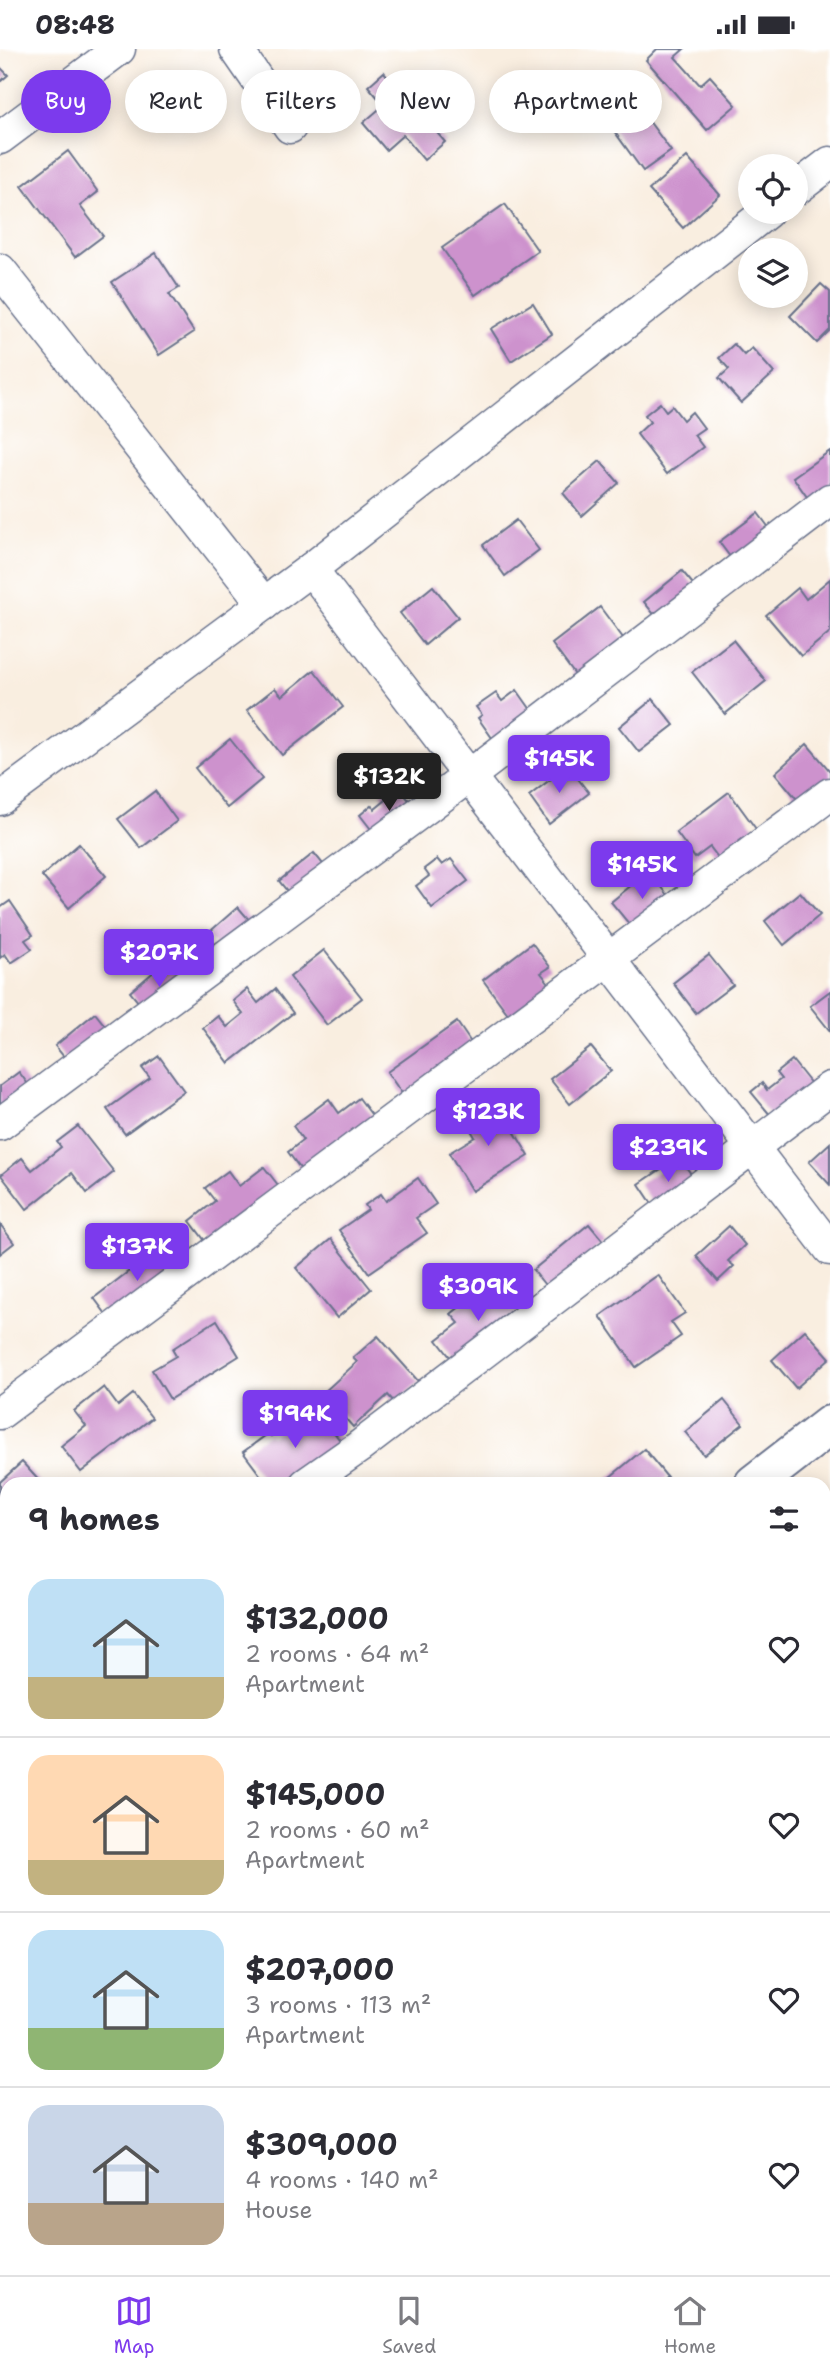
<!DOCTYPE html>
<html lang="en">
<head>
<meta charset="utf-8">
<style>
  :root { --surface:#fff; --page:#f7f7f7; --text:#2b2b33; --muted:#7c7c81; --line:#e1e1e2; --accent:#7c3aed }
  body { margin:0; font-family:"Shantell Sans",sans-serif; background:var(--page); color:var(--text); height:100vh; display:flex; flex-direction:column; font-size:26px; white-space:nowrap }
  * { box-sizing:border-box; margin:0 }
  p { font-size:23px; color:var(--muted) }
  .icon { flex:none; width:38px; height:38px; fill:none; stroke:currentColor; stroke-width:2; stroke-linecap:round; stroke-linejoin:round }
  .map { position:relative; flex:1; overflow:hidden }
  .details { position:absolute; left:0px; top:1428px; width:831px; height:798px; display:flex; flex-direction:column; background:var(--surface); border-radius:21px 21px 0 0; box-shadow:0 4px 18px #0003 }
  .details>* { flex:none }
  .hud { position:absolute; left:21px; top:21px; width:789px; height:63px; display:flex; gap:14px }
  .buttons { position:absolute; left:738px; top:105px; display:grid; gap:14px }
  .buttons a { display:grid; place-items:center; width:70px; height:70px; border-radius:50%; background:var(--surface); box-shadow:0 4px 18px #0003; font-size:35px }
  .price { position:absolute; translate:-50% -60px; padding:0 16px; border-radius:7px; background:var(--accent); color:#fff; font-size:23px; line-height:46px; filter:drop-shadow(0 2px 4px #0008) }
  .price::after { content:''; position:absolute; left:50%; top:42px; width:21px; height:16px; margin-left:-10px; background:inherit; clip-path:polygon(0 0,100% 0,50% 100%) }
  .price.active { background:#222; color:#fff }
  ul { padding:0; list-style:none }
  li { display:flex; align-items:center; gap:21px; height:175px; padding:0 28px }
  li+li { border-top:2px solid var(--line) }
  li span { display:grid; place-items:center; flex:none; width:196px; height:140px; border-radius:21px; color:#555 }
  li>.icon { margin-inline-start:auto }
  span .icon { width:84px; height:84px; fill:#fffc; stroke-width:1 }
  li b { font-size:30px }
  h2 { display:flex; justify-content:space-between; align-items:center; height:84px; padding:0 28px; font-size:30px }
  .tag { padding:0 24px; border-radius:32px; background:var(--surface); box-shadow:0 4px 18px #0003; font-size:24px; line-height:63px }
  .tag.active { background:var(--accent); color:#fff }
  .status { display:flex; justify-content:space-between; align-items:center; height:49px; padding:0 35px; background:var(--surface); direction:ltr }
  .status svg { height:19px; fill:currentColor }
  .tabs { display:flex; justify-content:space-around; align-items:center; height:98px; border-top:2px solid var(--line); background:var(--surface); font-size:19px; color:var(--muted) }
  .tabs a { display:grid; justify-items:center; gap:4px }
  .tabs .active { color:var(--accent) }
  .map>svg:first-child { display:block }
  .building { fill:#cd92cd }
  .lines { fill:none; stroke-linecap:round; stroke-linejoin:round }
  .minor-casing { stroke:#69728c; stroke-width:35 }
  .tertiary-casing { stroke:#69728c; stroke-width:42 }
  .minor { stroke:#fff; stroke-width:32 }
  .tertiary { stroke:#fff; stroke-width:38 }
</style>
</head>
<body>
<div class="status"><b>08:48</b><svg viewBox="0 0 49 12"><path d="M0 12V9h3v3zM5 12V6h3v6zM10 12V3h3v9zM15 12V0h3v12zM26 1h20v11H26zM47 4h2v5h-2z"/></svg></div>
<div class="map">
<svg width="830" height="2226" viewBox="0 0 830 2226">
  <rect width="100%" height="100%" fill="#fff"/>
  <filter id="ink" filterUnits="userSpaceOnUse"><feTurbulence type="fractalNoise" baseFrequency=".0143" numOctaves="2"/><feDisplacementMap in="SourceGraphic" scale="14" xChannelSelector="R" yChannelSelector="G"/><feConvolveMatrix kernelMatrix="1 2 1 2 8 2 1 2 1" color-interpolation-filters="sRGB"/></filter>
  <filter id="wash" filterUnits="userSpaceOnUse"><feTurbulence type="fractalNoise" baseFrequency=".00686" numOctaves="4" result="noise"/><feDisplacementMap in="SourceGraphic" scale="28" xChannelSelector="R" yChannelSelector="G"/><feGaussianBlur stdDeviation="1.57" result="paint"/><feColorMatrix in="noise" values="0 0 0 0 0 0 0 0 0 0 0 0 0 0 0 0 0 1.4 0 .05"/><feComposite in="paint" operator="in"/></filter>
  <g filter="url(#wash)">
    <rect width="100%" height="100%" fill="#f9eee0"/>
    <g id="blocks">
      <!-- building -->
      <g class="building">
        <path d="M 657,0 L 684,0 L 675,8 L 700,36 L 710,27 L 736,56 L 707,81 L 646,11 Z"/>
        <path d="M 0,18 L 8,26 L 0,33 Z"/>
        <path d="M 384,23 L 407,51 L 422,38 L 441,60 L 427,72 L 445,93 L 424,111 L 403,86 L 386,101 L 363,74 L 384,56 L 368,37 Z"/>
        <path d="M 615,26 L 671,102 L 643,122 L 588,46 Z"/>
        <path d="M 68,102 L 98,143 L 80,157 L 103,187 L 75,208 L 22,137 Z"/>
        <path d="M 687,108 L 720,146 L 683,179 L 649,141 Z"/>
        <path d="M 505,155 L 538,202 L 475,246 L 442,199 Z"/>
        <path d="M 156,204 L 179,239 L 169,245 L 194,283 L 159,306 L 112,233 Z"/>
        <path d="M 821,235 L 830,243 L 830,281 L 817,294 L 790,267 Z"/>
        <path d="M 533,254 L 552,285 L 511,312 L 491,280 Z"/>
        <path d="M 734,295 L 744,306 L 752,299 L 774,324 L 741,354 L 719,329 L 729,320 L 719,309 Z"/>
        <path d="M 660,354 L 666,362 L 672,357 L 683,371 L 692,363 L 704,379 L 694,386 L 703,398 L 667,425 L 637,385 L 650,373 L 645,366 Z"/>
        <path d="M 830,402 L 830,446 L 814,458 L 793,428 Z"/>
        <path d="M 600,412 L 619,434 L 582,467 L 563,444 Z"/>
        <path d="M 758,464 L 776,488 L 737,517 L 719,493 Z"/>
        <path d="M 516,471 L 539,501 L 505,527 L 483,496 Z"/>
        <path d="M 682,522 L 703,547 L 665,579 L 644,553 Z"/>
        <path d="M 830,530 L 830,583 L 801,607 L 766,566 L 798,539 L 806,550 Z"/>
        <path d="M 433,537 L 458,568 L 425,596 L 400,564 Z"/>
        <path d="M 600,558 L 632,601 L 584,638 L 552,595 Z"/>
        <path d="M 733,591 L 766,632 L 725,665 L 692,623 Z"/>
        <path d="M 314,621 L 343,658 L 282,706 L 247,661 L 275,639 L 282,647 Z"/>
        <path d="M 517,641 L 541,675 L 502,703 L 478,669 L 482,666 L 476,658 L 496,644 L 502,652 Z"/>
        <path d="M 653,650 L 674,676 L 639,703 L 619,678 Z"/>
        <path d="M 230,690 L 262,730 L 227,759 L 195,719 Z"/>
        <path d="M 807,695 L 830,722 L 830,732 L 802,756 L 775,724 Z"/>
        <path d="M 568,717 L 589,744 L 549,775 L 529,747 Z"/>
        <path d="M 394,733 L 418,762 L 381,793 L 360,766 L 372,756 L 375,760 L 386,751 L 381,744 Z"/>
        <path d="M 155,742 L 177,772 L 141,799 L 118,770 Z"/>
        <path d="M 729,743 L 764,791 L 726,819 L 710,798 L 695,809 L 676,783 Z"/>
        <path d="M 79,795 L 106,827 L 69,859 L 42,827 Z"/>
        <path d="M 314,804 L 331,825 L 296,853 L 279,832 Z"/>
        <path d="M 437,810 L 442,816 L 451,810 L 468,832 L 432,859 L 416,837 L 429,827 L 424,820 Z"/>
        <path d="M 649,822 L 672,851 L 634,881 L 611,853 Z"/>
        <path d="M 800,843 L 820,866 L 784,896 L 765,872 Z"/>
        <path d="M 10,852 L 33,886 L 25,891 L 32,900 L 11,914 L 5,905 L 0,909 L 0,859 Z"/>
        <path d="M 238,858 L 257,880 L 226,908 L 206,886 Z"/>
        <path d="M 532,894 L 550,918 L 541,924 L 552,938 L 511,969 L 483,931 Z"/>
        <path d="M 324,901 L 362,949 L 327,976 L 290,928 Z"/>
        <path d="M 709,906 L 733,936 L 696,964 L 673,934 Z"/>
        <path d="M 168,911 L 189,936 L 151,969 L 130,943 Z"/>
        <path d="M 247,940 L 258,954 L 275,940 L 293,964 L 229,1014 L 203,979 L 218,967 L 227,978 L 243,965 L 233,952 Z"/>
        <path d="M 830,942 L 830,982 L 810,957 Z"/>
        <path d="M 95,964 L 118,993 L 73,1019 L 55,997 Z"/>
        <path d="M 457,973 L 474,998 L 408,1053 L 387,1023 Z"/>
        <path d="M 591,998 L 611,1022 L 570,1055 L 550,1030 Z"/>
        <path d="M 159,1007 L 184,1042 L 125,1085 L 107,1060 L 150,1029 L 142,1019 Z"/>
        <path d="M 792,1011 L 816,1041 L 776,1073 L 751,1043 L 762,1034 L 767,1041 L 781,1030 L 776,1024 Z"/>
        <path d="M 19,1023 L 36,1046 L 0,1072 L 0,1037 Z"/>
        <path d="M 359,1049 L 377,1073 L 305,1126 L 288,1103 L 303,1091 L 293,1077 L 329,1050 L 339,1064 Z"/>
        <path d="M 497,1054 L 529,1107 L 472,1142 L 449,1104 L 475,1088 L 466,1073 Z"/>
        <path d="M 78,1077 L 114,1123 L 87,1144 L 72,1124 L 27,1160 L 1,1126 L 22,1109 L 32,1121 L 61,1098 L 57,1093 Z"/>
        <path d="M 830,1094 L 830,1136 L 809,1113 Z"/>
        <path d="M 679,1108 L 698,1135 L 657,1162 L 639,1135 Z"/>
        <path d="M 264,1118 L 282,1141 L 209,1197 L 190,1172 L 215,1152 L 205,1139 L 228,1122 L 239,1137 Z"/>
        <path d="M 418,1129 L 436,1155 L 416,1169 L 427,1184 L 369,1224 L 339,1181 L 368,1161 L 365,1156 L 381,1145 L 386,1152 Z"/>
        <path d="M 0,1175 L 14,1194 L 0,1205 Z"/>
        <path d="M 589,1175 L 604,1193 L 549,1241 L 533,1221 Z"/>
        <path d="M 729,1177 L 745,1196 L 728,1212 L 734,1217 L 718,1232 L 696,1207 Z"/>
        <path d="M 331,1190 L 371,1240 L 337,1269 L 296,1219 Z"/>
        <path d="M 163,1196 L 181,1219 L 112,1273 L 94,1249 Z"/>
        <path d="M 658,1226 L 685,1264 L 671,1273 L 681,1287 L 636,1318 L 600,1267 Z"/>
        <path d="M 504,1238 L 521,1261 L 454,1313 L 437,1291 L 459,1274 L 451,1265 L 475,1246 L 482,1255 Z"/>
        <path d="M 217,1271 L 239,1307 L 170,1350 L 152,1321 L 176,1307 L 172,1300 Z"/>
        <path d="M 805,1281 L 830,1309 L 796,1339 L 772,1311 Z"/>
        <path d="M 378,1287 L 419,1333 L 395,1354 L 388,1346 L 353,1378 L 323,1344 L 357,1313 L 353,1309 Z"/>
        <path d="M 104,1338 L 118,1357 L 133,1345 L 152,1369 L 81,1423 L 61,1397 L 86,1377 L 74,1362 Z"/>
        <path d="M 724,1351 L 743,1375 L 704,1406 L 685,1383 Z"/>
        <path d="M 314,1356 L 344,1397 L 306,1435 L 267,1435 L 243,1403 L 269,1384 L 271,1387 Z"/>
        <path d="M 644,1400 L 667,1428 L 659,1435 L 606,1435 L 604,1433 Z"/>
        <path d="M 22,1413 L 42,1435 L 7,1435 L 7,1488 L 0,1480 L 0,1433 Z"/>
        <path d="M 824,1500 L 830,1507 L 830,1545 L 824,1549 Z"/>
        <path d="M 7,1607 L 7,1659 L 0,1665 L 0,1613 Z"/>
        <path d="M 7,1720 L 7,1736 L 0,1728 Z"/>
        <path d="M 824,1807 L 830,1814 L 830,1851 L 824,1844 Z"/>
        <path d="M 824,1872 L 830,1879 L 830,1898 L 824,1903 Z"/>
        <path d="M 0,1917 L 7,1927 L 0,1933 Z"/>
        <path d="M 830,2119 L 830,2153 L 824,2146 L 824,2124 Z"/>
        <path d="M 3,2140 L 7,2146 L 7,2190 L 0,2194 L 0,2142 Z"/>
        <path d="M 113,2219 L 160,2219 L 151,2226 L 104,2226 Z"/>
        <path d="M 322,2219 L 381,2219 L 373,2226 L 363,2226 L 357,2220 L 351,2226 L 329,2226 Z"/>
        <path d="M 544,2219 L 582,2219 L 574,2226 L 550,2226 Z"/>
        <path d="M 714,2219 L 741,2219 L 746,2226 L 704,2226 Z"/>
      </g>
    </g>
  </g>
  <g filter="url(#ink)">
    <use href="#blocks" fill-opacity="0" stroke="#69728c" stroke-width="2"/>
    <g class="lines">
      <defs>
        <g id="minor">
          <path d="M 236,0 L 290,78"/>
          <path d="M 0,89 L 119,0"/>
          <path d="M 796,140 L 830,114"/>
          <path d="M 0,221 L 264,555"/>
          <path d="M 311,520 L 830,1200"/>
          <path d="M 0,750 L 311,520 L 767,163"/>
          <path d="M 0,1075 L 469,727 L 830,451"/>
          <path d="M 0,1364 L 830,745"/>
          <path d="M 306,1435 L 359,1398 L 830,1039"/>
          <path d="M 0,1650 L 7,1645"/>
          <path d="M 824,1651 L 830,1659"/>
          <path d="M 824,1745 L 830,1741"/>
          <path d="M 0,1808 L 7,1818"/>
          <path d="M 824,2059 L 830,2055"/>
          <path d="M 182,2226 L 191,2219"/>
          <path d="M 604,2226 L 613,2219"/>
        </g>
        <g id="tertiary">
          <path d="M 754,1435 L 830,1376"/>
          <path d="M 0,1996 L 7,1990"/>
        </g>
      </defs>
      <!-- minor casing -->
      <use href="#minor" class="minor-casing"/>
      <!-- tertiary casing -->
      <use href="#tertiary" class="tertiary-casing"/>
      <!-- minor -->
      <use href="#minor" class="minor"/>
      <!-- tertiary -->
      <use href="#tertiary" class="tertiary"/>
    </g>
  </g>
</svg>
<div class="buttons">
<a><svg class="icon" aria-label="locate" viewBox="0 0 24 24"><circle cx="12" cy="12" r="6"/><path d="M12 2v4M12 18v4M2 12h4M18 12h4"/></svg></a>
<a><svg class="icon" aria-label="layers" viewBox="0 0 24 24"><path d="M12 4l9 5-9 5-9-5zM3 14l9 5 9-5"/></svg></a>
</div>
<b class="price" style="left:559px;top:746px">$145K</b>
<b class="price active" style="left:389px;top:764px">$132K</b>
<b class="price" style="left:642px;top:852px">$145K</b>
<b class="price" style="left:159px;top:940px">$207K</b>
<b class="price" style="left:488px;top:1099px">$123K</b>
<b class="price" style="left:668px;top:1135px">$239K</b>
<b class="price" style="left:137px;top:1234px">$137K</b>
<b class="price" style="left:478px;top:1274px">$309K</b>
<b class="price" style="left:295px;top:1401px">$194K</b>
<div class="hud">
<a class="tag active">Buy</a>
<a class="tag">Rent</a>
<a class="tag">Filters</a>
<a class="tag">New</a>
<a class="tag">Apartment</a>
</div>
<section class="details">
<h2>9 homes<svg class="icon" aria-label="filters" viewBox="0 0 24 24"><path d="M4 7h16M4 17h16"/><circle cx="9" cy="7" r="2"/><circle cx="15" cy="17" r="2"/></svg></h2>
<ul>
<li><span style="background:linear-gradient(#bfe0f5 70%,#c2b280 0)"><svg class="icon" aria-label="home" viewBox="0 0 24 24"><path d="M3 11l9-7 9 7M6 9v11h12V9"/></svg></span><div><b>$132,000</b><p>2 rooms · 64 m²</p><p>Apartment</p></div><svg class="icon" aria-label="heart" viewBox="0 0 24 24"><path d="M12 20l-8-8c-3-5 5-10 8-4 3-6 11-1 8 4z"/></svg></li>
<li><span style="background:linear-gradient(#ffd9b3 75%,#c2b280 0)"><svg class="icon" aria-label="home" viewBox="0 0 24 24"><path d="M3 11l9-7 9 7M6 9v11h12V9"/></svg></span><div><b>$145,000</b><p>2 rooms · 60 m²</p><p>Apartment</p></div><svg class="icon" aria-label="heart" viewBox="0 0 24 24"><path d="M12 20l-8-8c-3-5 5-10 8-4 3-6 11-1 8 4z"/></svg></li>
<li><span style="background:linear-gradient(#bfe0f5 70%,#8fb573 0)"><svg class="icon" aria-label="home" viewBox="0 0 24 24"><path d="M3 11l9-7 9 7M6 9v11h12V9"/></svg></span><div><b>$207,000</b><p>3 rooms · 113 m²</p><p>Apartment</p></div><svg class="icon" aria-label="heart" viewBox="0 0 24 24"><path d="M12 20l-8-8c-3-5 5-10 8-4 3-6 11-1 8 4z"/></svg></li>
<li><span style="background:linear-gradient(#c9d6e8 70%,#b9a48a 0)"><svg class="icon" aria-label="home" viewBox="0 0 24 24"><path d="M3 11l9-7 9 7M6 9v11h12V9"/></svg></span><div><b>$309,000</b><p>4 rooms · 140 m²</p><p>House</p></div><svg class="icon" aria-label="heart" viewBox="0 0 24 24"><path d="M12 20l-8-8c-3-5 5-10 8-4 3-6 11-1 8 4z"/></svg></li>
</ul>
</section>
</div>
<nav class="tabs">
<a class="active"><svg class="icon" aria-label="map" viewBox="0 0 24 24"><path d="M3 6l6-2 6 2 6-2v14l-6 2-6-2-6 2zM9 4v14M15 6v14"/></svg>Map</a>
<a><svg class="icon" aria-label="saved" viewBox="0 0 24 24"><path d="M7 4h10v16l-5-4-5 4z"/></svg>Saved</a>
<a><svg class="icon" aria-label="home" viewBox="0 0 24 24"><path d="M3 11l9-7 9 7M6 9v11h12V9"/></svg>Home</a>
</nav>
</body>
</html>
